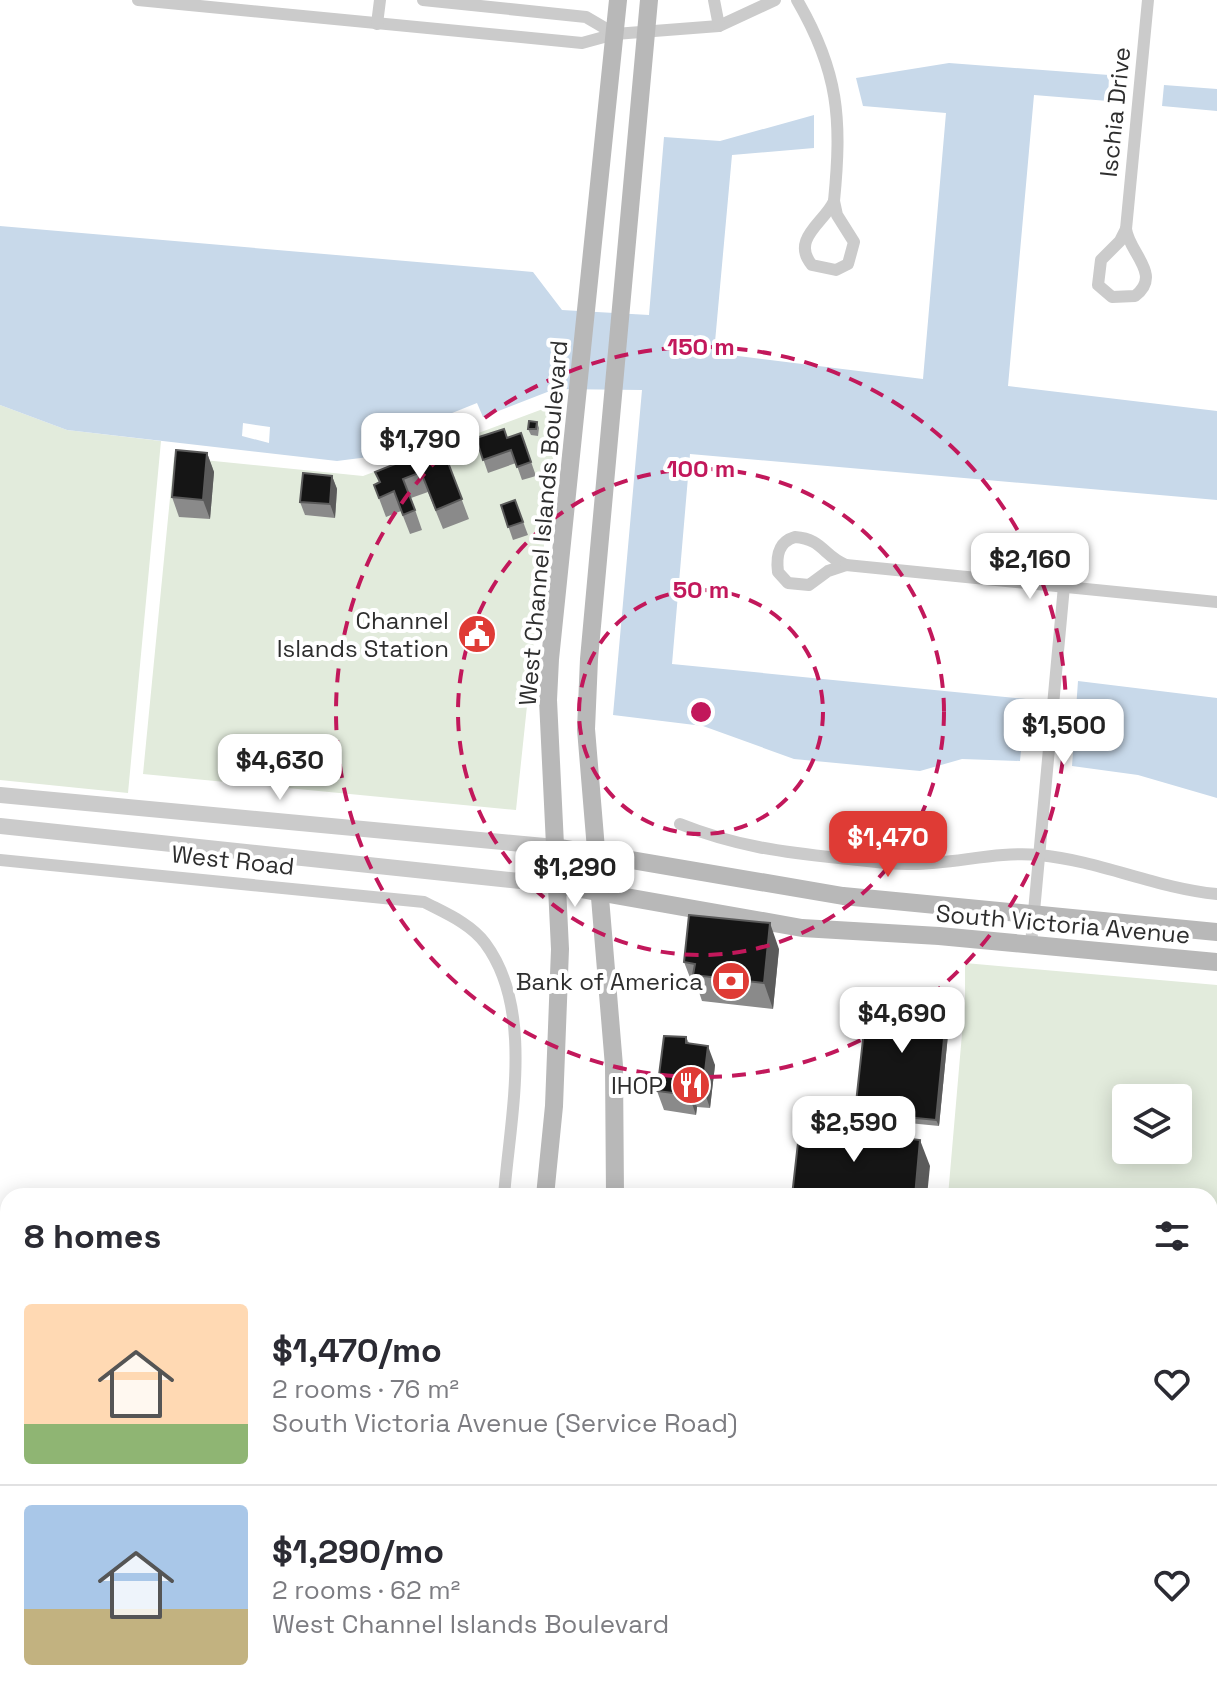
<!DOCTYPE html>
<html lang="en">
<head>
<meta charset="utf-8">
<style>
  :root { --surface:#fff; --page:#f2f2f3; --text:#2b2b33; --muted:#7c7c81; --line:#e1e1e2; --accent:#df3b35 }
  body { margin:0; font-family:"Space Grotesk",sans-serif; background:var(--page); color:var(--text); height:100vh; display:flex; flex-direction:column; font-size:30px; white-space:nowrap }
  * { box-sizing:border-box; margin:0 }
  p { font-size:26px; color:var(--muted) }
  .icon { flex:none; width:44px; height:44px; fill:none; stroke:currentColor; stroke-width:2; stroke-linecap:round; stroke-linejoin:round }
  .map { position:relative; flex:1; overflow:hidden }
  .side { position:absolute; left:0px; top:1188px; width:1218px; height:512px; display:flex; flex-direction:column; background:var(--surface); border-radius:24px 24px 0 0; box-shadow:0 4px 20px #0003 }
  .side>* { flex:none }
  .fabs { position:absolute; left:1112px; top:1084px; display:grid; gap:16px }
  .fabs a { display:grid; place-items:center; width:80px; height:80px; border-radius:8px; background:var(--surface); box-shadow:0 4px 20px #0003; font-size:40px }
  .price { position:absolute; translate:-50% -68px; padding:0 18px; border-radius:16px; background:#fff; color:#222; font-size:26px; line-height:52px; filter:drop-shadow(0 2px 4px #0008) }
  .price::after { content:''; position:absolute; left:50%; top:48px; width:24px; height:18px; margin-left:-12px; background:inherit; clip-path:polygon(0 0,100% 0,50% 100%) }
  .price.selected { background:var(--accent); color:#fff }
  ul { padding:0; list-style:none }
  li { display:flex; align-items:center; gap:24px; height:200px; padding:0 24px }
  li+li { border-top:2px solid var(--line) }
  li span { display:grid; place-items:center; flex:none; width:224px; height:160px; border-radius:8px; color:#555 }
  li>.icon { margin-inline-start:auto }
  span .icon { width:96px; height:96px; fill:#fffc; stroke-width:1 }
  li b { font-size:34px }
  h2 { display:flex; justify-content:space-between; align-items:center; height:96px; padding:0 24px; font-size:34px }
  .map>svg:first-child { display:block }
  .green { fill:#e2ebdc; fill-rule:evenodd }
  .water { fill:#c8d9ea }
  .pier { fill:#fff }
  .lines { fill:none; stroke-linecap:round; stroke-linejoin:round }
  .minor { stroke:#cbcbcb; stroke-width:12 }
  .tertiary { stroke:#cbcbcb; stroke-width:16 }
  .secondary { stroke:#b8b8b8; stroke-width:18 }
  .wall { fill:#8a8a8a }
  .shaded-wall { fill:#5b5b5b }
  .building { fill:#151515; stroke:#5b5b5b; stroke-width:2 }
  .ring { fill:none; stroke:#c2185b; stroke-width:4; stroke-dasharray:14 10 }
  .labels { text-anchor:middle; dominant-baseline:central; stroke-width:8; stroke-linejoin:round; paint-order:stroke }
  .street-label { font-size:24px; fill:#2e2e2e; stroke:#fff }
  .poi-label { font-size:24px; fill:#2e2e2e; stroke:#fff; text-anchor:end }
  .centre { fill:#c2185b; stroke:#fff; stroke-width:4 }
  .ring-label { font-size:24px; text-anchor:middle; font-weight:bold; fill:#c2185b; stroke:#fff; stroke-width:8; stroke-linejoin:round; paint-order:stroke }
</style>
</head>
<body>
<div class="map">
<svg width="1217" height="1700" viewBox="0 0 1217 1700">
  <rect width="100%" height="100%" fill="#fff"/>
  <!-- green -->
  <g class="green">
    <path d="M 559,403 L 516,810 L 143,774 L 174,457 L 363,476 Z"/>
    <path d="M 0,405 L 67,430 L 161,441 L 128,793 L 0,780 Z"/>
    <path d="M 965,963 L 1217,985 L 1217,1331 L 1210,1331 L 1210,1196 L 948,1196 L 965,999 ZM 1178,1098 L 1178,1150 L 1126,1150 L 1126,1098 Z"/>
  </g>
  <!-- water -->
  <g class="water">
    <path d="M 949,63 L 1109,75 L 1108,101 L 1034,95 L 1008,386 L 1217,411 L 1217,500 L 690,454 L 672,664 L 1026,699 L 1020,761 L 962,759 L 920,771 L 794,759 L 703,726 L 613,715 L 642,390 L 555,389 L 483,417 L 477,403 L 385,440 L 384,455 L 337,461 L 67,430 L 0,405 L 0,226 L 533,272 L 562,310 L 649,315 L 664,137 L 720,141 L 814,115 L 814,148 L 732,155 L 714,353 L 923,379 L 946,113 L 863,106 L 856,78 Z"/>
    <path d="M 1164,85 L 1217,89 L 1217,111 L 1162,106 Z"/>
    <path d="M 1078,681 L 1217,698 L 1217,798 L 1138,775 L 1072,766 Z"/>
  </g>
  <!-- pier -->
  <path class="pier" d="M 243,423 L 270,427 L 269,443 L 242,436 Z"/>
  <g class="lines">
    <!-- minor -->
    <g class="minor">
      <path d="M 138,0 L 582,43 L 615,34 L 719,26 L 775,0"/>
      <path d="M 423,0 L 586,17 L 615,34"/>
      <path d="M 714,0 L 719,26"/>
      <path d="M 797,0 C 839,72 842,119 834,201"/>
      <path d="M 377,24 L 380,0"/>
      <path d="M 834,201 L 837,215 L 854,242 L 848,264 L 836,270 L 812,265 C 790,239 825,222 834,201 Z"/>
      <path d="M 1126,229 L 1148,0"/>
      <path d="M 1126,229 C 1129,253 1163,275 1135,296 L 1112,297 L 1098,285 L 1101,260 L 1120,241 Z"/>
      <path d="M 795,537 C 823,539 823,556 846,565 L 828,571 L 809,585 L 788,583 L 778,572 C 776,556 778,542 795,537 Z"/>
      <path d="M 846,565 L 1217,602"/>
      <path d="M 680,824 C 735,846 781,852 839,858 C 863,860 888,865 912,864 C 955,864 996,851 1039,855 C 1101,861 1155,888 1217,894"/>
      <path d="M 0,860 L 424,902 C 445,913 470,923 485,943 C 535,1010 510,1117 504,1196"/>
      <path d="M 1031,944 L 1064,586"/>
      <path d="M 1210,1426 L 1217,1421"/>
      <path d="M 1210,1457 L 1217,1462"/>
      <path d="M 1210,1655 L 1217,1655"/>
      <path d="M 0,1691 L 49,1699 L 50,1692"/>
      <path d="M 1007,1692 L 1007,1700"/>
      <path d="M 453,1700 L 454,1692"/>
    </g>
    <!-- tertiary -->
    <g class="tertiary">
      <path d="M 0,795 L 555,847"/>
      <path d="M 0,826 L 558,885"/>
    </g>
    <!-- secondary -->
    <g class="secondary">
      <path d="M 555,847 L 843,896 L 1217,932"/>
      <path d="M 558,885 L 802,928 L 939,936 L 1217,962"/>
      <path d="M 545,1196 L 554,1106 L 560,949 L 548,700 L 550,659 L 618,0"/>
      <path d="M 615,1196 L 614,1066 L 586,729 L 589,659 L 649,0"/>
      <path d="M 497,1700 L 497,1692"/>
      <path d="M 568,1700 L 569,1692"/>
    </g>
  </g>
  <!-- wall -->
  <g class="wall">
    <path d="M 537,422 L 539,428 L 538,436 L 531,435 L 528,429 Z"/>
    <path d="M 521,433 L 536,476 L 522,480 L 516,463 L 488,473 L 476,438 L 507,438 Z"/>
    <path d="M 444,452 L 469,519 L 443,529 L 428,492 L 411,498 L 422,530 L 410,534 L 401,511 L 386,517 L 374,485 L 417,462 Z"/>
    <path d="M 207,453 L 214,472 L 210,519 L 179,517 L 172,497 Z"/>
    <path d="M 332,476 L 337,489 L 335,518 L 305,515 L 300,502 Z"/>
    <path d="M 515,500 L 528,535 L 513,540 L 501,505 Z"/>
    <path d="M 779,949 L 773,1009 L 702,1001 L 698,989 L 694,988 L 684,962 Z"/>
    <path d="M 948,998 L 951,1004 L 939,1126 L 858,1118 L 855,1112 Z"/>
    <path d="M 686,1037 L 689,1043 L 715,1065 L 710,1108 L 697,1107 L 696,1115 L 664,1110 L 657,1091 Z"/>
    <path d="M 633,1692 L 668,1692 L 667,1700 L 635,1699 Z"/>
  </g>
  <!-- shaded-wall -->
  <g class="shaded-wall">
    <path d="M 207,453 L 214,472 L 210,519 L 203,500 Z"/>
    <path d="M 332,476 L 337,489 L 335,518 L 330,504 Z"/>
    <path d="M 770,923 L 779,949 L 773,1009 L 764,983 Z"/>
    <path d="M 948,998 L 951,1004 L 939,1126 L 936,1120 Z"/>
    <path d="M 708,1046 L 715,1065 L 710,1108 L 703,1088 Z"/>
    <path d="M 689,1087 L 697,1107 L 696,1115 L 689,1095 Z"/>
    <path d="M 920,1140 L 930,1166 L 927,1196 L 915,1196 Z"/>
  </g>
  <!-- building -->
  <g class="building">
    <path d="M 529,421 L 537,422 L 536,429 L 528,429 Z"/>
    <path d="M 504,429 L 507,438 L 521,433 L 531,462 L 517,467 L 511,450 L 483,460 L 476,438 Z"/>
    <path d="M 176,450 L 207,453 L 203,500 L 172,497 Z"/>
    <path d="M 444,452 L 462,499 L 436,510 L 421,472 L 403,479 L 415,510 L 403,515 L 394,491 L 379,498 L 374,485 L 380,482 L 375,472 L 415,456 L 417,462 Z"/>
    <path d="M 303,473 L 332,476 L 330,504 L 300,502 Z"/>
    <path d="M 515,500 L 523,522 L 508,527 L 501,505 Z"/>
    <path d="M 689,915 L 770,923 L 764,983 L 693,975 L 695,964 L 684,962 Z"/>
    <path d="M 881,990 L 948,998 L 936,1120 L 855,1112 L 867,1003 Z"/>
    <path d="M 664,1036 L 686,1037 L 686,1043 L 708,1046 L 703,1088 L 689,1087 L 689,1095 L 657,1091 Z"/>
    <path d="M 800,1125 L 920,1140 L 915,1196 L 792,1196 Z"/>
    <path d="M 633,1692 L 665,1692 L 665,1696 Z"/>
    <path d="M 706,1692 L 824,1692 L 830,1700 L 715,1700 L 705,1699 Z"/>
  </g>
  <!-- distance rings -->
  <g class="ring">
    <circle cx="701" cy="712" r="122"/>
    <circle cx="701" cy="712" r="243"/>
    <circle cx="701" cy="712" r="365"/>
  </g>
  <!-- icons -->
  <defs>
    <symbol id="civic-disc" viewBox="-11 -11 22 22"><circle r="9.5" fill="#df3b35" stroke="#fff"/><path d="M-.6-6.5H3V-4.5H.6V-3L4-1V1h2V6H-6V1h2V-1L-.6-3ZM-1.2 2.5V6h2.4V2.5Z" fill="#fff"/></symbol>
    <symbol id="bank-disc" viewBox="-11 -11 22 22"><circle r="9.5" fill="#df3b35" stroke="#fff"/><path d="M-6-4H6V4H-6ZM0-2.3a2.3 2.3 0 1 0 0 4.6a2.3 2.3 0 1 0 0-4.6Z" fill="#fff"/></symbol>
    <symbol id="restaurant-disc" viewBox="-11 -11 22 22"><circle r="9.5" fill="#df3b35" stroke="#fff"/><path d="M-5-6h1v4h1v-4h1v4h1v-4h1v5L-1.5 .5V6h-2V.5L-5-1ZM5-6V6H3V1.5H1.5Q1.5-4 5-6Z" fill="#fff"/></symbol>
  </defs>
  <g fill-rule="evenodd">
    <use href="#civic-disc" x="455" y="612" width="44" height="44"/>
    <use href="#bank-disc" x="709" y="959" width="44" height="44"/>
    <use href="#restaurant-disc" x="669" y="1063" width="44" height="44"/>
  </g>
  <g class="labels">
    <!-- street labels -->
    <g class="street-label">
      <text transform="translate(1115 112) rotate(-84)">Ischia Drive</text>
      <text transform="translate(543 523) rotate(-85)">West Channel Islands Boulevard</text>
      <text transform="translate(233 860) rotate(6)">West Road</text>
      <text transform="translate(1063 924) rotate(5)">South Victoria Avenue</text>
    </g>
    <!-- poi labels -->
    <g class="poi-label">
      <text x="449" y="620">Channel<tspan x="449" dy="28">Islands Station</tspan></text>
      <text x="703" y="981">Bank of America</text>
      <text x="663" y="1085">IHOP</text>
    </g>
  </g>
  <circle cx="701" cy="712" r="12" class="centre"/>
  <g class="ring-label">
    <text x="701" y="355">150 m</text>
    <text x="701" y="477">100 m</text>
    <text x="701" y="598">50 m</text>
  </g>
</svg>
<div class="fabs">
<a><svg class="icon" aria-label="layers" viewBox="0 0 24 24"><path d="M12 4l9 5-9 5-9-5zM3 14l9 5 9-5"/></svg></a>
</div>
<b class="price" style="left:420px;top:481px">$1,790</b>
<b class="price" style="left:1030px;top:601px">$2,160</b>
<b class="price" style="left:1064px;top:767px">$1,500</b>
<b class="price" style="left:280px;top:802px">$4,630</b>
<b class="price selected" style="left:888px;top:879px">$1,470</b>
<b class="price" style="left:575px;top:909px">$1,290</b>
<b class="price" style="left:902px;top:1055px">$4,690</b>
<b class="price" style="left:854px;top:1164px">$2,590</b>
<section class="side">
<h2>8 homes<svg class="icon" aria-label="filters" viewBox="0 0 24 24"><path d="M4 7h16M4 17h16"/><circle cx="9" cy="7" r="2"/><circle cx="15" cy="17" r="2"/></svg></h2>
<ul>
<li><span style="background:linear-gradient(#ffd9b3 75%,#8fb573 0)"><svg class="icon" aria-label="home" viewBox="0 0 24 24"><path d="M3 11l9-7 9 7M6 9v11h12V9"/></svg></span><div><b>$1,470/mo</b><p>2 rooms · 76 m²</p><p>South Victoria Avenue (Service Road)</p></div><svg class="icon" aria-label="heart" viewBox="0 0 24 24"><path d="M12 20l-8-8c-3-5 5-10 8-4 3-6 11-1 8 4z"/></svg></li>
<li><span style="background:linear-gradient(#a9c7e8 65%,#c2b280 0)"><svg class="icon" aria-label="home" viewBox="0 0 24 24"><path d="M3 11l9-7 9 7M6 9v11h12V9"/></svg></span><div><b>$1,290/mo</b><p>2 rooms · 62 m²</p><p>West Channel Islands Boulevard</p></div><svg class="icon" aria-label="heart" viewBox="0 0 24 24"><path d="M12 20l-8-8c-3-5 5-10 8-4 3-6 11-1 8 4z"/></svg></li>
</ul>
</section>
</div>
</body>
</html>
